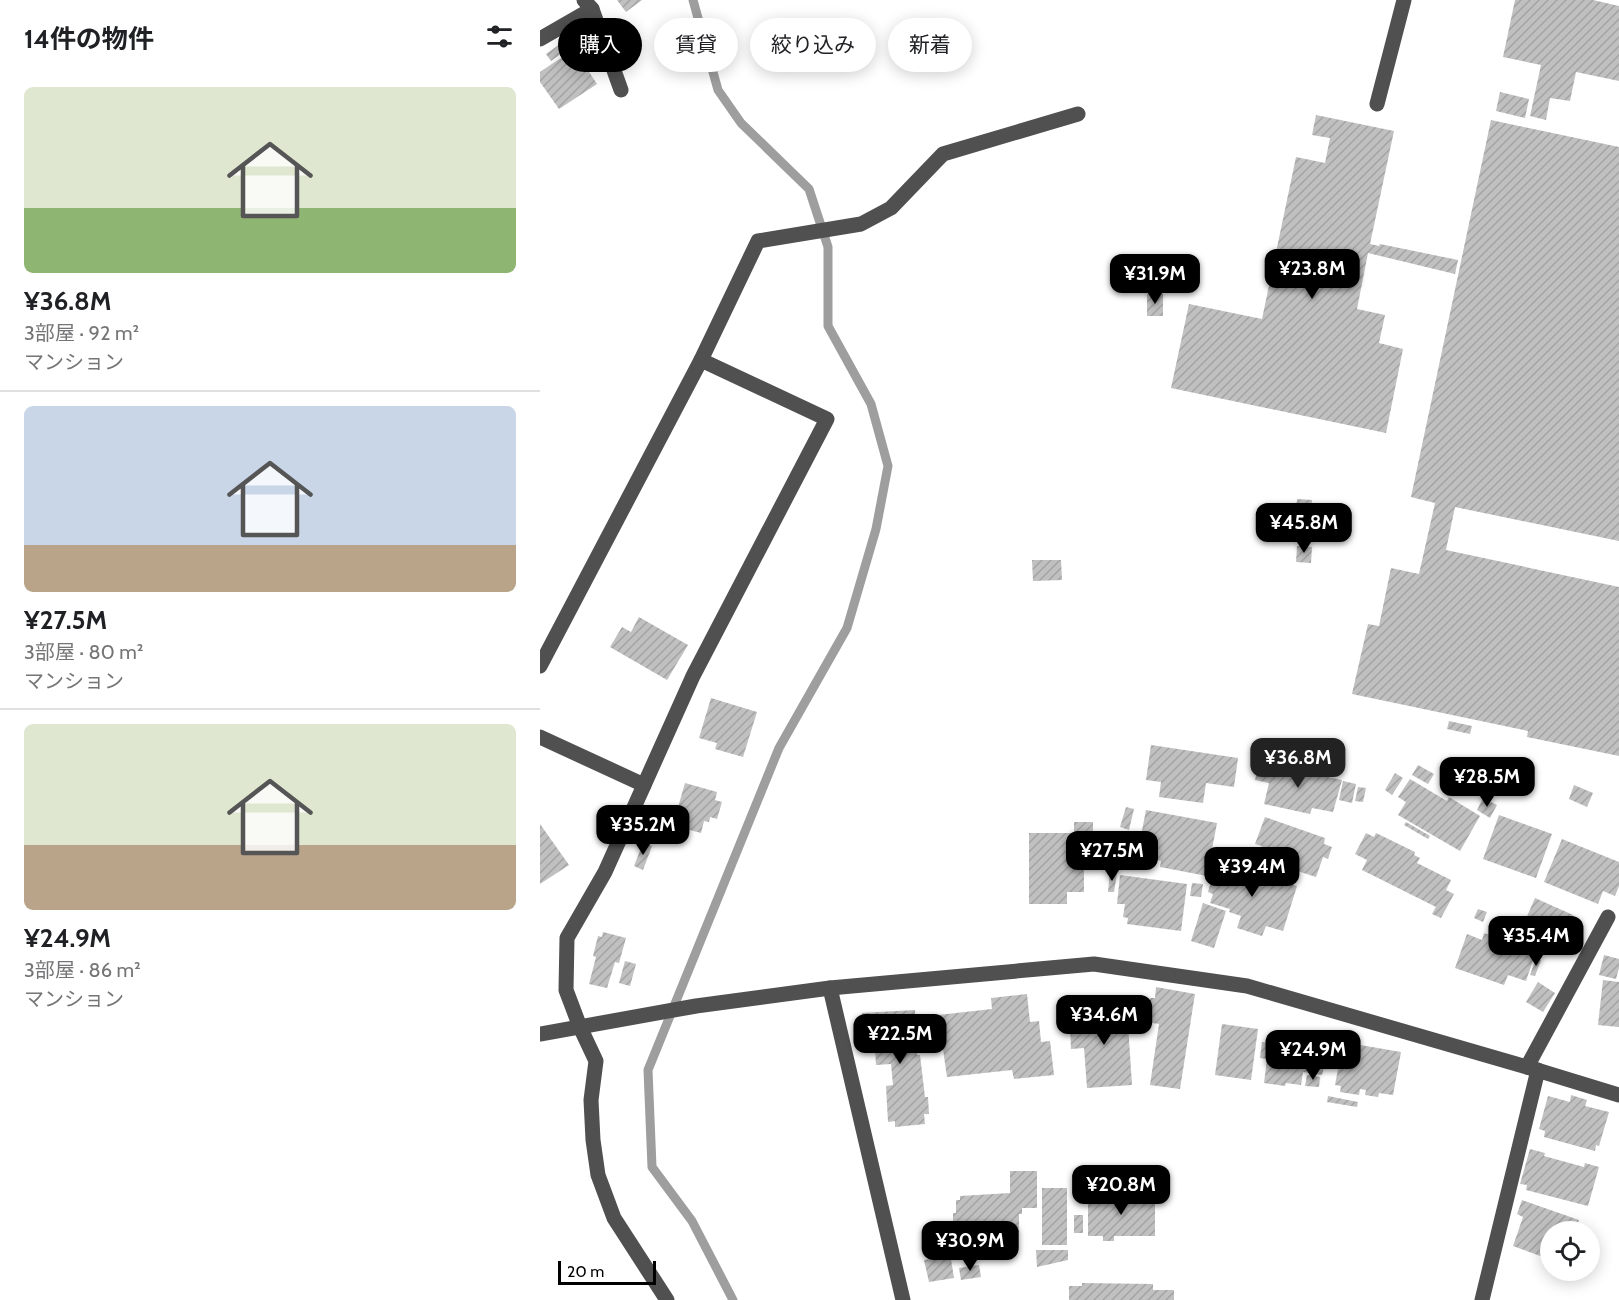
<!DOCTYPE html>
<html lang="ja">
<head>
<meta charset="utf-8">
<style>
  :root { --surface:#fff; --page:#f6f6f6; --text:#202124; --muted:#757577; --line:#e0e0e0; --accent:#000 }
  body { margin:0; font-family:Cabin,"Noto Sans JP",sans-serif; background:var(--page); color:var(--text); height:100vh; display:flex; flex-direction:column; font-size:22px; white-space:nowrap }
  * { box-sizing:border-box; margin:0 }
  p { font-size:20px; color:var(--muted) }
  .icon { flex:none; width:33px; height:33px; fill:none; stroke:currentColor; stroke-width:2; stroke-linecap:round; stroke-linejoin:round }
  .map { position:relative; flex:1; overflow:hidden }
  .drawer { display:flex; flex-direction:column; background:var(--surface); width:540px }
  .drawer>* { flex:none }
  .hud { position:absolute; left:18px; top:18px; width:570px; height:54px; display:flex; gap:12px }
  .fabs { position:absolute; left:1000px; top:1221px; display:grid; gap:12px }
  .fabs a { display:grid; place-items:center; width:60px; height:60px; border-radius:50%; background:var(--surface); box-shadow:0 3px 15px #0003; font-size:30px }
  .scale { position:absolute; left:18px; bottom:15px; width:98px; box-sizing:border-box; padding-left:6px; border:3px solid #000; border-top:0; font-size:16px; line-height:21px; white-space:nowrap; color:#000; -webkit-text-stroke:4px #fff; paint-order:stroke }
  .price { position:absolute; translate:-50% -51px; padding:0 14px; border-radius:12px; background:var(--accent); color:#fff; font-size:20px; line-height:39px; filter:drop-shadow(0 2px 3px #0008) }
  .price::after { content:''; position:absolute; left:50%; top:36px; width:18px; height:14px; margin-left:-9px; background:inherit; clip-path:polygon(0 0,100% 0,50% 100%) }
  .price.selected { background:#222; color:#fff }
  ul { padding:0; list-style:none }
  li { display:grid; align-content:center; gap:12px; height:318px; padding:0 24px }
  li+li { border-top:2px solid var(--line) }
  li span { display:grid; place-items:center; height:186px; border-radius:9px; color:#555 }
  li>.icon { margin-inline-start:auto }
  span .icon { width:108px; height:108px; fill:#fffc; stroke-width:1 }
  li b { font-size:26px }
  h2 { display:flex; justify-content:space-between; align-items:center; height:72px; padding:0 24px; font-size:26px }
  .tag { padding:0 21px; border-radius:27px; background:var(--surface); box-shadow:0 3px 15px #0003; font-size:21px; line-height:54px }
  .tag.selected { background:var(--accent); color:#fff }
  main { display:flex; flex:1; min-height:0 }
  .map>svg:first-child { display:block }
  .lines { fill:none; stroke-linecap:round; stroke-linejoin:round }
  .stream { stroke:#9e9e9e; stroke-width:9 }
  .building { fill:url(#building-hatch) }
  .minor { stroke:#505050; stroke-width:15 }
</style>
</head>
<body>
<main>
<section class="drawer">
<h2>14件の物件<svg class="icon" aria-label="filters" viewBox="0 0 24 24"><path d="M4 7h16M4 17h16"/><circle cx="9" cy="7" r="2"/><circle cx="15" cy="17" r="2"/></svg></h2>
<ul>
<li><span style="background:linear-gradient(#dfe7d0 65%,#8fb573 0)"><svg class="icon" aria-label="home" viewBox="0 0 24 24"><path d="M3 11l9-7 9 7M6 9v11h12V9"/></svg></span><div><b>¥36.8M</b><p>3部屋 · 92 m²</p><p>マンション</p></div></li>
<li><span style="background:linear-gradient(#c9d6e8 75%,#b9a48a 0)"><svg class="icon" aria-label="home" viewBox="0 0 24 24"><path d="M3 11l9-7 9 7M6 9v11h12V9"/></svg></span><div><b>¥27.5M</b><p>3部屋 · 80 m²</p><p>マンション</p></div></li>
<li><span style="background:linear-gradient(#dfe7d0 65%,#b9a48a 0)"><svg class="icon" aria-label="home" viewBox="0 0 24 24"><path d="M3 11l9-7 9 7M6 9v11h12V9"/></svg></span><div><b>¥24.9M</b><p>3部屋 · 86 m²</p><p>マンション</p></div></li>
</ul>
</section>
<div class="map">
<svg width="1079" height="1300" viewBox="0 0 1079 1300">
  <defs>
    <pattern id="building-hatch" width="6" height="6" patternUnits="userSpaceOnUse" patternTransform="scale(1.5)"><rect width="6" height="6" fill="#c0c0c0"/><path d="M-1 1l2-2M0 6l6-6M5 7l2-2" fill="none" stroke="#a3a3a3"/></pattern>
  </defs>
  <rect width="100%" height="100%" fill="#fff"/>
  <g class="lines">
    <!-- stream -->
    <path class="stream" d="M 153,0 L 178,90 L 201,123 L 269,189 L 288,247 L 288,326 L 331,404 L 348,466 L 336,529 L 307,628 L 239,748 L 108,1070 L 112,1167 L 152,1221 L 193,1300"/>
  </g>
  <!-- building -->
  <g class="building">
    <path d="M 77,0 L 102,0 L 86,12 Z"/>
    <path d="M 975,0 L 1053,0 L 1079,6 L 1079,81 L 1036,72 L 1030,101 L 1010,98 L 1006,120 L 990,116 L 1001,65 L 963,57 Z"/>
    <path d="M 23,42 L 28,49 L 11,61 L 6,54 Z"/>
    <path d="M 34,49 L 57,84 L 19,109 L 0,82 L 0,72 Z"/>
    <path d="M 960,92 L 989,99 L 985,118 L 956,111 Z"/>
    <path d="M 776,115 L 854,131 L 830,244 L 839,246 L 840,244 L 918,260 L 915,274 L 828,253 L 817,309 L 845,315 L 839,343 L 863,349 L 846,433 L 631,388 L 649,304 L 722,319 L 756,157 L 785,163 L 790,138 L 772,135 Z"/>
    <path d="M 951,120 L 1079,147 L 1079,541 L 915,507 L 906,550 L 1079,587 L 1079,756 L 987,737 L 988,731 L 812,694 L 828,624 L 839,626 L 851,568 L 879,574 L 895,503 L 871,497 Z"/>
    <rect x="607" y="294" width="16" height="22"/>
    <path d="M 757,499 L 772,500 L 771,511 L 756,510 Z"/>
    <path d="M 757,546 L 772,547 L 771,563 L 756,562 Z"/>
    <path d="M 492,560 L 521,560 L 522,580 L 493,581 Z"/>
    <path d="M 99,617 L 148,645 L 127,680 L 70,647 L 82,627 L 91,632 Z"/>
    <path d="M 171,698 L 217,712 L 203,757 L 175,749 L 177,743 L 159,738 Z"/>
    <path d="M 909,721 L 932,726 L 930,734 L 907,729 Z"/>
    <path d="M 611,745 L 698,758 L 694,787 L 666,783 L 663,803 L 619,797 L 621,782 L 606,780 Z"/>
    <path d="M 719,763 L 802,780 L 793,812 L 772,808 L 770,814 L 724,804 L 729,783 L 715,780 Z"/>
    <path d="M 878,765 L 894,774 L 888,784 L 872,775 Z"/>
    <path d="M 855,773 L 863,778 L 852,795 L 845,790 Z"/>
    <path d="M 870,779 L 907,801 L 909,797 L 940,816 L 920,851 L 858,815 L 866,802 L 858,797 Z"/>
    <path d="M 803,781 L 816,784 L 812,803 L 799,800 Z"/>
    <path d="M 145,783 L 177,792 L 175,800 L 182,802 L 177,819 L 170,817 L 169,822 L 164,821 L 161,833 L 146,829 L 147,825 L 134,821 Z"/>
    <path d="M 1034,785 L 1053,793 L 1047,807 L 1029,799 Z"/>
    <path d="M 818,787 L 826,788 L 823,802 L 815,801 Z"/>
    <path d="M 943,798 L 957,805 L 950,818 L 937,810 Z"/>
    <path d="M 586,807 L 594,809 L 589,830 L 580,827 Z"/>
    <path d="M 606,810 L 677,823 L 667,876 L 620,867 L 621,861 L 597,856 Z"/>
    <path d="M 959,815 L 1012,834 L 996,878 L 943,859 Z"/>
    <path d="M 725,817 L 785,838 L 784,844 L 792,847 L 788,859 L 783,857 L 776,877 L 751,869 L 752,866 L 719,854 L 722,846 L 715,844 Z"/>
    <path d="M 534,822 L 553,822 L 553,863 L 544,863 L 544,892 L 527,892 L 527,904 L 489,904 L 489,833 L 534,833 Z"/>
    <path d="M 866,822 L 890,836 L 888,839 L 864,825 Z"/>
    <path d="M 0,824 L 29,865 L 0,884 Z"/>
    <path d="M 826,833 L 834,837 L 836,833 L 875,852 L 874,855 L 880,858 L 877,863 L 911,880 L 906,890 L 914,894 L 901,918 L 892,914 L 896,907 L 822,870 L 827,860 L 815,854 Z"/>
    <path d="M 1022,839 L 1079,862 L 1079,886 L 1075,896 L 1063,891 L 1058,904 L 1004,882 Z"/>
    <path d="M 103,843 L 112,846 L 103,870 L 94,866 Z"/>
    <path d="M 677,861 L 757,886 L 743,931 L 726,926 L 722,936 L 697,928 L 701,916 L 689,912 L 690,909 L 670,903 L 673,894 L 668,892 Z"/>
    <path d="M 570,872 L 577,873 L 574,892 L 568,892 Z"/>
    <path d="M 580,875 L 647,884 L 641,931 L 587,924 L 588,918 L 583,917 L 585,904 L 577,904 Z"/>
    <path d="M 652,883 L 663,884 L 661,897 L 650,896 Z"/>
    <path d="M 995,898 L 1033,915 L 1022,939 L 985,921 Z"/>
    <path d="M 663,903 L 686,911 L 674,948 L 651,941 Z"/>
    <path d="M 938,909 L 947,912 L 943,922 L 934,918 Z"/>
    <path d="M 63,932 L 86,938 L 79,963 L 75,962 L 67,988 L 49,984 L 56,957 L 53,956 L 58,936 L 62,937 Z"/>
    <path d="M 944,933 L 996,951 L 986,981 L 968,975 L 964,985 L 915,968 L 927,934 L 942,940 Z"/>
    <path d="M 1064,955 L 1079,959 L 1079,968 L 1076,979 L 1059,975 Z"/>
    <path d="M 996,958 L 1001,960 L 995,976 L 990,975 Z"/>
    <path d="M 85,961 L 96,964 L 90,986 L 79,983 Z"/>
    <path d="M 1063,980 L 1079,982 L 1079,1027 L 1058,1025 Z"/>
    <path d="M 998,982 L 1015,993 L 1003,1012 L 986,1002 Z"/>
    <path d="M 616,987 L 655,994 L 640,1089 L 610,1085 L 619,1024 L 606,1022 L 610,998 L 615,998 Z"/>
    <path d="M 487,994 L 490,1022 L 499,1021 L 501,1042 L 510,1041 L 514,1075 L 474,1079 L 472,1070 L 407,1077 L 398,1015 L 452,1009 L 451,998 Z"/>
    <path d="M 567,1006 L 567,1010 L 587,1009 L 592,1085 L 547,1088 L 544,1048 L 531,1049 L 530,1024 L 538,1024 L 537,1013 L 543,1012 L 543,1008 Z"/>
    <path d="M 375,1010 L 377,1055 L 380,1055 L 385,1097 L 388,1097 L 389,1114 L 384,1114 L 385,1124 L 355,1127 L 355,1121 L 348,1122 L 346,1086 L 353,1085 L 351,1064 L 336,1065 L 334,1031 L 322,1032 L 322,1013 Z"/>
    <path d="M 682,1024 L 718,1029 L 711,1080 L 675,1075 Z"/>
    <path d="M 742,1038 L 790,1045 L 787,1067 L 784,1067 L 782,1075 L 763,1072 L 761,1085 L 746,1083 L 745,1086 L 724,1083 L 727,1059 L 720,1058 L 722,1042 L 741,1044 Z"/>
    <path d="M 803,1042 L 861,1052 L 853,1095 L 839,1093 L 838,1097 L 825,1095 L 826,1090 L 820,1089 L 819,1095 L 800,1092 L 801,1086 L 795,1085 Z"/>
    <path d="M 767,1075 L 780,1077 L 779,1087 L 765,1086 Z"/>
    <path d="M 1031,1095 L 1047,1100 L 1045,1106 L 1069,1112 L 1059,1146 L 1056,1145 L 1055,1151 L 1004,1137 L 1005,1131 L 999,1129 L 1008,1096 L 1030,1102 Z"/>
    <path d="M 788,1096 L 818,1102 L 817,1107 L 787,1102 Z"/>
    <path d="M 990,1149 L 1005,1153 L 1004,1156 L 1044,1167 L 1045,1163 L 1059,1167 L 1048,1206 L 986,1190 L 987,1185 L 980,1184 Z"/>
    <path d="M 470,1171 L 497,1171 L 497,1208 L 482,1208 L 482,1214 L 479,1214 L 479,1232 L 468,1232 L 469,1239 L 416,1241 L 416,1234 L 413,1234 L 413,1213 L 416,1213 L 416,1200 L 420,1200 L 420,1196 L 470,1193 Z"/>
    <rect x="502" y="1188" width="25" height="57"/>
    <path d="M 615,1194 L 615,1236 L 574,1236 L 574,1241 L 563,1241 L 563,1236 L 548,1236 L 548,1195 Z"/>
    <path d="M 982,1200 L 1039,1220 L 1035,1232 L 1011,1232 L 1011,1260 L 973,1246 L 983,1217 L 977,1214 Z"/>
    <rect x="534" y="1215" width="9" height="18"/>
    <path d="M 406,1250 L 406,1253 L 410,1253 L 414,1278 L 389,1282 L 384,1260 L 393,1259 L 392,1252 Z"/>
    <path d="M 496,1250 L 528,1250 L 528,1260 L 497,1267 Z"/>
    <path d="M 439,1265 L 441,1277 L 421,1280 L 419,1268 Z"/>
    <path d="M 542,1283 L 613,1284 L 613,1290 L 634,1290 L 634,1300 L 529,1300 L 529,1286 L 542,1286 Z"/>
  </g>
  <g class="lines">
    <!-- minor -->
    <g class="minor">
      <path d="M 44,0 L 52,9 L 81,90"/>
      <path d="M 0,39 L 52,9"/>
      <path d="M 837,104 L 864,0"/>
      <path d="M 161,360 L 218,241 L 321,224 L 351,208 L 403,154 L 538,114"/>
      <path d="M 0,666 L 161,360 L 287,419 L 153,676 L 65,872 L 27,938 L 26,990 L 40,1027 L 56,1061 L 51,1100 L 53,1140 L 58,1175 L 74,1218 L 127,1300"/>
      <path d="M 0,737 L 104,785"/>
      <path d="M 290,988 L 363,1300"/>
      <path d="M 0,1034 L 156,1006 L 290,988 L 554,964 L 707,986 L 987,1067 L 1079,1095"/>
      <path d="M 987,1067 L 1068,917"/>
      <path d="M 942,1300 L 998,1070"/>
    </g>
  </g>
</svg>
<div class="fabs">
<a><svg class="icon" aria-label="locate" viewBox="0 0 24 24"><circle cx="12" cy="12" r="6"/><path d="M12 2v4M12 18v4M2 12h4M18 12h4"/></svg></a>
</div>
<div class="scale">20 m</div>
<b class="price" style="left:772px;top:300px">¥23.8M</b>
<b class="price" style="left:615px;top:305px">¥31.9M</b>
<b class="price" style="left:764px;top:554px">¥45.8M</b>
<b class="price selected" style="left:758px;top:789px">¥36.8M</b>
<b class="price" style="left:947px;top:808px">¥28.5M</b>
<b class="price" style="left:103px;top:856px">¥35.2M</b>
<b class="price" style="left:572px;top:882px">¥27.5M</b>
<b class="price" style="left:712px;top:898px">¥39.4M</b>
<b class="price" style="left:996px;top:967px">¥35.4M</b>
<b class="price" style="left:564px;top:1046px">¥34.6M</b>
<b class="price" style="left:360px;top:1065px">¥22.5M</b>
<b class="price" style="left:773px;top:1081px">¥24.9M</b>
<b class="price" style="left:581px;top:1216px">¥20.8M</b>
<b class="price" style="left:430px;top:1272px">¥30.9M</b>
<div class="hud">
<a class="tag selected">購入</a>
<a class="tag">賃貸</a>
<a class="tag">絞り込み</a>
<a class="tag">新着</a>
</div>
</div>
</main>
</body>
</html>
